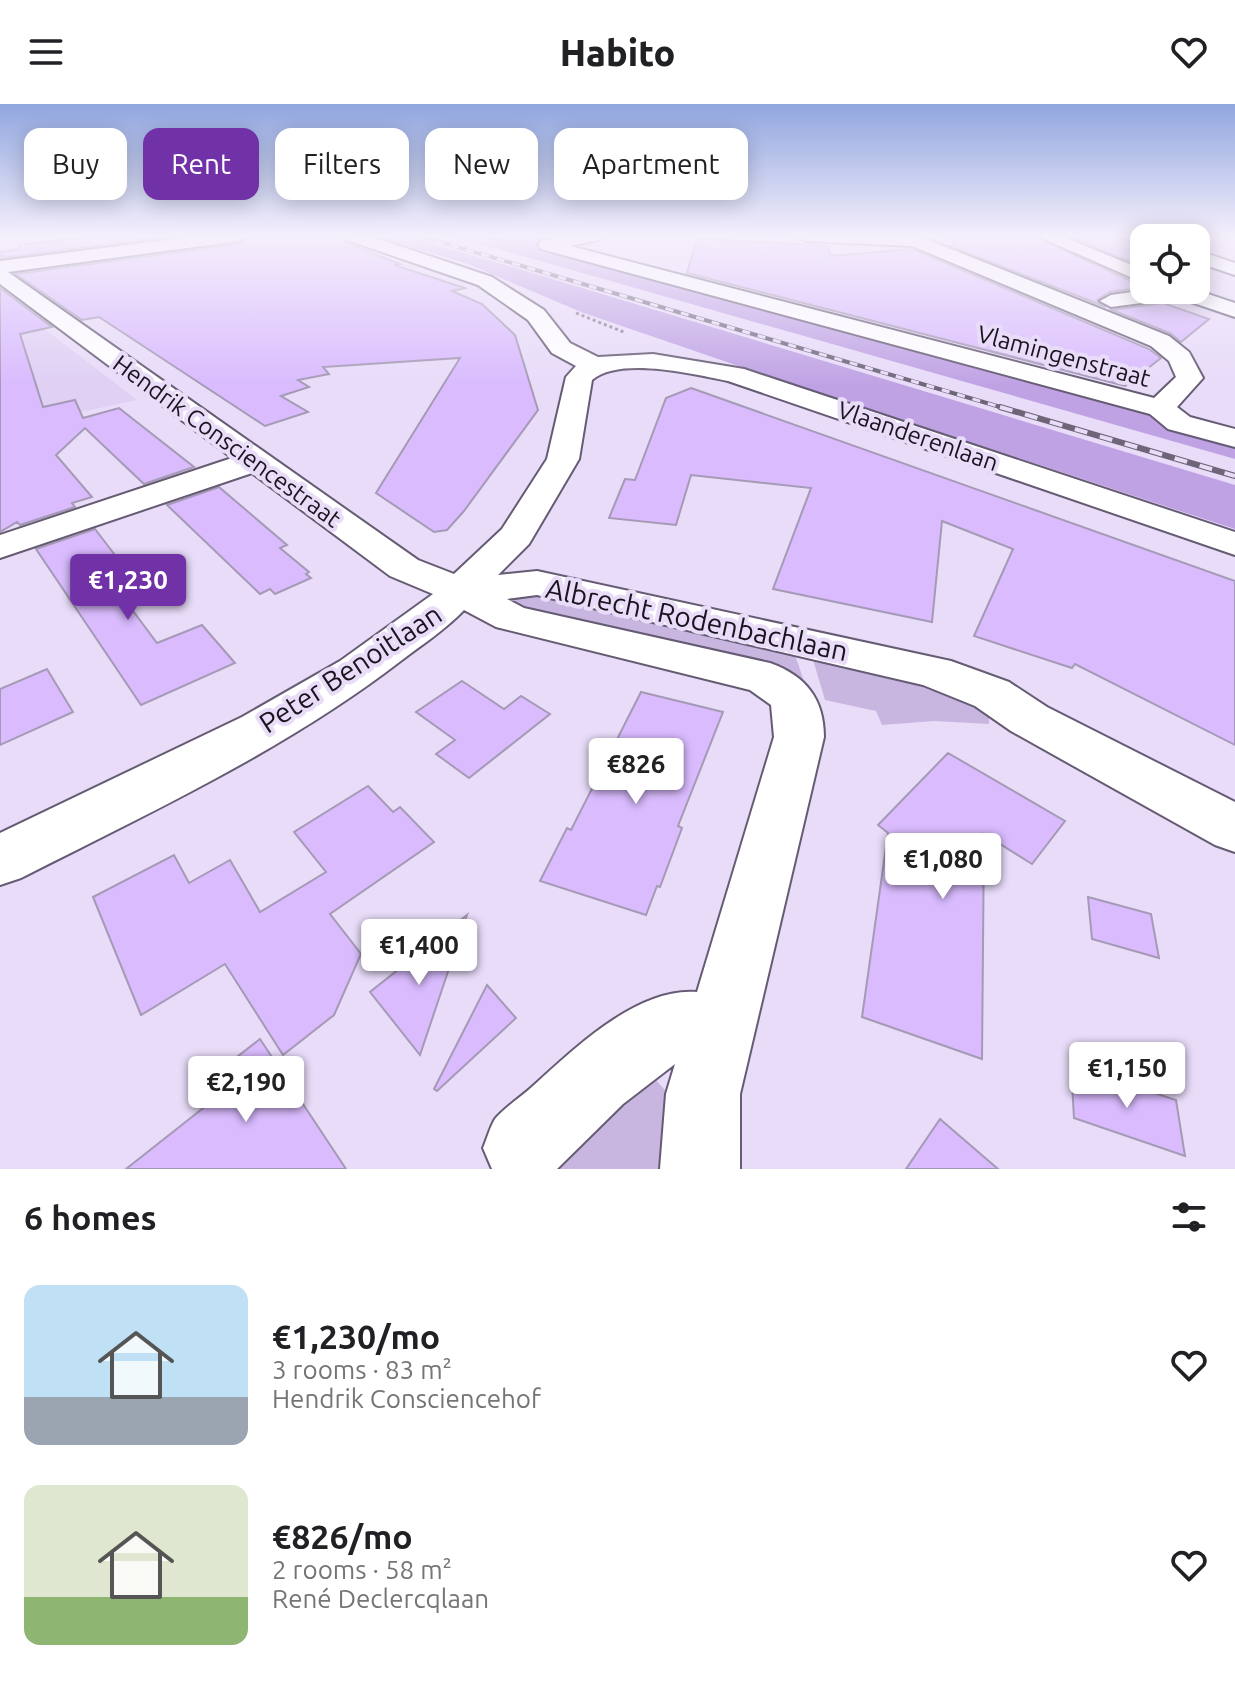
<!DOCTYPE html>
<html lang="en">
<head>
<meta charset="utf-8">
<style>
  :root { --surface:#fff; --page:#f2f2f2; --text:#202124; --muted:#757577; --accent:#7132a8 }
  body { margin:0; font-family:Ubuntu,sans-serif; background:var(--page); color:var(--text); height:100vh; display:flex; flex-direction:column; font-size:30px; white-space:nowrap }
  * { box-sizing:border-box; margin:0 }
  p { font-size:26px; color:var(--muted) }
  .icon { flex:none; width:44px; height:44px; fill:none; stroke:currentColor; stroke-width:2; stroke-linecap:round; stroke-linejoin:round }
  .map { position:relative; height:1065px; overflow:hidden }
  .sheet { display:flex; flex-direction:column; background:var(--surface); flex:1 }
  .sheet>* { flex:none }
  .guide { position:absolute; left:24px; top:24px; width:800px; height:72px; display:flex; gap:16px }
  .fabs { position:absolute; left:1130px; top:120px; display:grid; gap:16px }
  .fabs a { display:grid; place-items:center; width:80px; height:80px; border-radius:16px; background:var(--surface); box-shadow:0 4px 20px #0003; font-size:40px }
  .price { position:absolute; translate:-50% -68px; padding:0 18px; border-radius:8px; background:#fff; color:#222; font-size:26px; line-height:52px; filter:drop-shadow(0 2px 4px #0008) }
  .price::after { content:''; position:absolute; left:50%; top:48px; width:24px; height:18px; margin-left:-12px; background:inherit; clip-path:polygon(0 0,100% 0,50% 100%) }
  .price.active { background:var(--accent); color:#fff }
  ul { padding:0; list-style:none }
  li { display:flex; align-items:center; gap:24px; height:200px; padding:0 24px }
  li span { display:grid; place-items:center; flex:none; width:224px; height:160px; border-radius:16px; color:#555 }
  li>.icon { margin-inline-start:auto }
  span .icon { width:96px; height:96px; fill:#fffc; stroke-width:1 }
  li b { font-size:34px }
  h2 { display:flex; justify-content:space-between; align-items:center; height:96px; padding:0 24px; font-size:34px }
  .pill { padding:0 28px; border-radius:16px; background:var(--surface); box-shadow:0 4px 20px #0003; font-size:28px; line-height:72px }
  .pill.active { background:var(--accent); color:#fff }
  header { display:flex; justify-content:space-between; align-items:center; height:104px; padding:0 24px; background:var(--surface); font-size:36px; font-weight:800 }
  .map>svg:first-child { display:block }
  .built { fill:#dfd0f4 }
  .green { fill:#c8b6e1 }
  .forest { fill:#bfa2e4 }
  .building { fill:#d9bbfe; stroke:#a59ab5; stroke-width:2 }
  .lines { fill:none; stroke-linecap:round; stroke-linejoin:round }
  .minor-casing { stroke:#655b73; stroke-width:4 }
  .path-far1 { stroke:#867d91; stroke-width:2; stroke-dasharray:3 3; stroke-linecap:butt }
  .path { stroke:#867d91; stroke-width:3; stroke-dasharray:3 3; stroke-linecap:butt }
  .minor { fill:#fff; fill-rule:evenodd }
  .rail-far1-casing { stroke:#6e6678; stroke-width:4 }
  .rail-casing { stroke:#6e6678; stroke-width:6 }
  .rail-far1 { stroke:#e8dcf9; stroke-width:3; stroke-dasharray:8; stroke-linecap:butt }
  .rail { stroke:#e8dcf9; stroke-width:4; stroke-dasharray:13; stroke-linecap:butt }
  .labels { text-anchor:middle; dominant-baseline:central; stroke-width:8; stroke-linejoin:round; paint-order:stroke }
  .far-street-label { font-size:24px; fill:#19141e; stroke:#e8dcf9 }
  .street-label { font-size:28px; fill:#19141e; stroke:#e8dcf9 }
</style>
</head>
<body>
<header><svg class="icon" aria-label="menu" viewBox="0 0 24 24"><path d="M4 6h16M4 12h16M4 18h16"/></svg>Habito<svg class="icon" aria-label="heart" viewBox="0 0 24 24"><path d="M12 20l-8-8c-3-5 5-10 8-4 3-6 11-1 8 4z"/></svg></header>
<div class="map">
<svg width="1235" height="1065" viewBox="0 0 1235 1065">
  <rect width="100%" height="100%" fill="#e8dcf9"/>
  <!-- built -->
  <path class="built" d="M 38,220 L 137,296 L 0,325 L 0,228 Z"/>
  <!-- green -->
  <g class="green">
    <path d="M 527,488 L 793,545 L 809,592 L 518,506 L 511,498 L 513,494 Z"/>
    <path d="M 811,549 L 912,571 L 989,603 L 989,620 L 934,617 L 882,621 L 876,607 L 825,596 Z"/>
    <path d="M 642,961 L 676,998 L 671,1065 L 533,1065 Z"/>
  </g>
  <!-- forest -->
  <g class="forest">
    <path d="M 376,132 L 405,132 L 516,164 L 1235,381 L 1235,425 L 756,268 L 581,208 L 468,160 Z"/>
    <path d="M 453,132 L 565,132 L 533,142 L 1125,302 L 1235,336 L 1235,355 Z"/>
  </g>
  <!-- building -->
  <g class="building">
    <path d="M 98,132 L 174,132 L 1,154 L 0,148 L 20,145 L 19,141 Z"/>
    <path d="M 251,132 L 341,132 L 346,139 L 400,160 L 394,161 L 465,184 L 452,187 L 482,200 L 515,231 L 538,306 L 464,407 L 447,426 L 434,428 L 376,389 L 460,254 L 323,263 L 329,270 L 298,276 L 309,283 L 281,292 L 308,308 L 265,322 L 99,213 L 82,216 L 16,170 L 239,140 Z"/>
    <path d="M 949,132 L 1034,132 L 1144,183 L 1110,188 L 1097,196 L 1106,203 L 950,142 L 955,141 Z"/>
    <path d="M 1069,132 L 1113,132 L 1144,142 L 1144,163 Z"/>
    <path d="M 697,135 L 817,141 L 828,142 L 830,152 L 912,145 L 1149,245 L 1161,254 L 1125,282 L 687,169 Z"/>
    <path d="M 0,184 L 52,223 L 20,230 L 43,303 L 75,296 L 83,314 L 119,304 L 194,363 L 144,380 L 85,324 L 56,351 L 92,393 L 72,399 L 75,403 L 20,421 L 17,418 L 0,428 Z"/>
    <path d="M 1163,199 L 1209,215 L 1181,238 L 1170,229 L 1112,206 Z"/>
    <path d="M 691,284 L 1235,477 L 1235,641 L 1075,560 L 1072,564 L 974,532 L 1013,445 L 942,417 L 932,518 L 773,485 L 811,384 L 691,371 L 676,421 L 609,414 L 625,375 L 635,376 L 666,294 Z"/>
    <path d="M 219,383 L 287,441 L 280,444 L 309,468 L 306,470 L 311,474 L 275,490 L 270,485 L 260,490 L 167,401 Z"/>
    <path d="M 95,425 L 128,468 L 110,476 L 157,539 L 202,521 L 235,559 L 141,601 L 36,445 Z"/>
    <path d="M 47,565 L 73,608 L 0,641 L 0,585 Z"/>
    <path d="M 462,577 L 504,605 L 521,592 L 550,610 L 469,674 L 436,650 L 455,636 L 416,608 Z"/>
    <path d="M 641,588 L 723,608 L 678,722 L 682,724 L 660,783 L 657,782 L 646,811 L 540,777 L 567,724 L 571,726 Z"/>
    <path d="M 948,649 L 1065,717 L 1032,760 L 984,730 L 982,955 L 862,913 L 888,729 L 878,721 Z"/>
    <path d="M 368,682 L 393,708 L 400,703 L 434,738 L 330,810 L 361,850 L 334,911 L 283,951 L 225,860 L 141,911 L 93,793 L 174,751 L 189,779 L 230,756 L 260,808 L 326,768 L 294,728 Z"/>
    <path d="M 1088,793 L 1151,810 L 1159,854 L 1092,835 Z"/>
    <path d="M 467,811 L 420,951 L 370,888 Z"/>
    <path d="M 487,881 L 516,914 L 437,987 L 434,985 Z"/>
    <path d="M 260,935 L 346,1065 L 126,1065 L 207,1001 L 197,984 Z"/>
    <path d="M 1071,962 L 1176,996 L 1185,1052 L 1074,1014 Z"/>
    <path d="M 940,1015 L 998,1065 L 906,1065 Z"/>
  </g>
  <g class="lines">
    <defs>
      <g id="minor">
        <path d="M 198,132 L 248,132 L 239,137 L 8,168 L 418,456 L 454,470 L 502,425 L 547,355 L 566,273 L 576,262 L 552,249 L 528,216 L 478,181 L 347,136 L 344,132 L 370,132 L 492,173 L 544,206 L 570,239 L 598,253 L 653,250 L 744,265 L 1235,428 L 1235,451 L 728,277 C 694,270 619,252 592,276 L 579,355 L 529,440 L 498,471 L 537,467 L 951,557 L 1009,578 L 1047,603 L 1235,698 L 1235,748 L 1215,741 L 1011,627 L 975,602 L 923,581 L 537,491 L 507,495 L 524,504 L 770,559 C 806,572 824,595 824,633 L 740,990 L 740,1065 L 660,1065 L 666,990 L 675,960 L 623,1000 L 557,1065 L 492,1065 L 483,1044 C 487,1035 490,1023 495,1015 C 505,1003 521,993 533,982 C 574,945 637,883 697,888 L 774,633 L 771,601 L 750,586 L 496,523 L 464,506 C 446,525 423,540 402,556 C 287,645 151,708 21,774 L 0,781 L 0,729 L 242,613 L 340,557 L 433,490 L 390,472 L 252,369 L 0,454 L 0,431 L 232,354 L 0,180 L 0,157 Z"/>
        <path d="M 565,132 L 601,132 L 598,136 L 570,142 L 1154,294 L 1176,273 L 1169,257 L 1151,242 L 912,142 L 806,137 L 797,132 L 921,133 L 1169,232 L 1189,248 L 1203,274 L 1177,303 L 1190,313 L 1235,325 L 1235,343 L 1168,325 L 1150,310 L 541,145 L 538,141 L 541,137 Z"/>
        <path d="M 1037,132 L 1061,132 L 1144,166 L 1144,179 Z"/>
        <path d="M 1133,132 L 1154,132 L 1156,134 L 1144,134 L 1144,138 Z"/>
        <path d="M 1196,146 L 1235,159 L 1235,171 L 1196,158 Z"/>
        <path d="M 1146,186 L 1196,186 L 1235,199 L 1235,213 L 1179,194 L 1111,203 L 1100,197 L 1111,191 Z"/>
      </g>
    </defs>
    <!-- minor casing -->
    <use href="#minor" class="minor-casing"/>
    <!-- path-far1 -->
    <path class="path-far1" d="M 482,132 L 520,141"/>
    <!-- path -->
    <path class="path" d="M 576,209 L 626,229"/>
    <!-- minor -->
    <use href="#minor" class="minor"/>
    <defs>
      <path id="rail-far1" d="M 420,132 L 1007,305"/>
      <path id="rail" d="M 1000,303 L 1235,372"/>
    </defs>
    <!-- rail-far1 casing -->
    <use href="#rail-far1" class="rail-far1-casing"/>
    <!-- rail casing -->
    <use href="#rail" class="rail-casing"/>
    <!-- rail-far1 -->
    <use href="#rail-far1" class="rail-far1"/>
    <!-- rail -->
    <use href="#rail" class="rail"/>
  </g>
  <!-- sky -->
  <linearGradient id="sky" x2="0" y2="1"><stop stop-color="#90a6df"/><stop offset="0.47" stop-color="#f5effc"/><stop offset="1" stop-color="#f5effc" stop-opacity="0"/></linearGradient>
  <rect width="1235" height="281" fill="url(#sky)"/>
  <g class="labels">
    <!-- far-street labels -->
    <g class="far-street-label">
      <text transform="translate(1064 252) rotate(15)">Vlamingenstraat</text>
      <text transform="translate(918 332) rotate(19)">Vlaanderenlaan</text>
      <text transform="translate(227 337) rotate(36)">Hendrik Consciencestraat</text>
    </g>
    <!-- street labels -->
    <g class="street-label">
      <text transform="translate(697 515) rotate(12)">Albrecht Rodenbachlaan</text>
      <text transform="translate(350 564) rotate(-33)">Peter Benoitlaan</text>
    </g>
  </g>
</svg>
<div class="fabs">
<a><svg class="icon" aria-label="locate" viewBox="0 0 24 24"><circle cx="12" cy="12" r="6"/><path d="M12 2v4M12 18v4M2 12h4M18 12h4"/></svg></a>
</div>
<b class="price active" style="left:128px;top:518px">€1,230</b>
<b class="price" style="left:636px;top:702px">€826</b>
<b class="price" style="left:943px;top:797px">€1,080</b>
<b class="price" style="left:419px;top:883px">€1,400</b>
<b class="price" style="left:1127px;top:1006px">€1,150</b>
<b class="price" style="left:246px;top:1020px">€2,190</b>
<div class="guide">
<a class="pill">Buy</a>
<a class="pill active">Rent</a>
<a class="pill">Filters</a>
<a class="pill">New</a>
<a class="pill">Apartment</a>
</div>
</div>
<section class="sheet">
<h2>6 homes<svg class="icon" aria-label="filters" viewBox="0 0 24 24"><path d="M4 7h16M4 17h16"/><circle cx="9" cy="7" r="2"/><circle cx="15" cy="17" r="2"/></svg></h2>
<ul>
<li><span style="background:linear-gradient(#bfe0f5 70%,#9aa5b1 0)"><svg class="icon" aria-label="home" viewBox="0 0 24 24"><path d="M3 11l9-7 9 7M6 9v11h12V9"/></svg></span><div><b>€1,230/mo</b><p>3 rooms · 83 m²</p><p>Hendrik Consciencehof</p></div><svg class="icon" aria-label="heart" viewBox="0 0 24 24"><path d="M12 20l-8-8c-3-5 5-10 8-4 3-6 11-1 8 4z"/></svg></li>
<li><span style="background:linear-gradient(#dfe7d0 70%,#8fb573 0)"><svg class="icon" aria-label="home" viewBox="0 0 24 24"><path d="M3 11l9-7 9 7M6 9v11h12V9"/></svg></span><div><b>€826/mo</b><p>2 rooms · 58 m²</p><p>René Declercqlaan</p></div><svg class="icon" aria-label="heart" viewBox="0 0 24 24"><path d="M12 20l-8-8c-3-5 5-10 8-4 3-6 11-1 8 4z"/></svg></li>
</ul>
</section>
</body>
</html>
